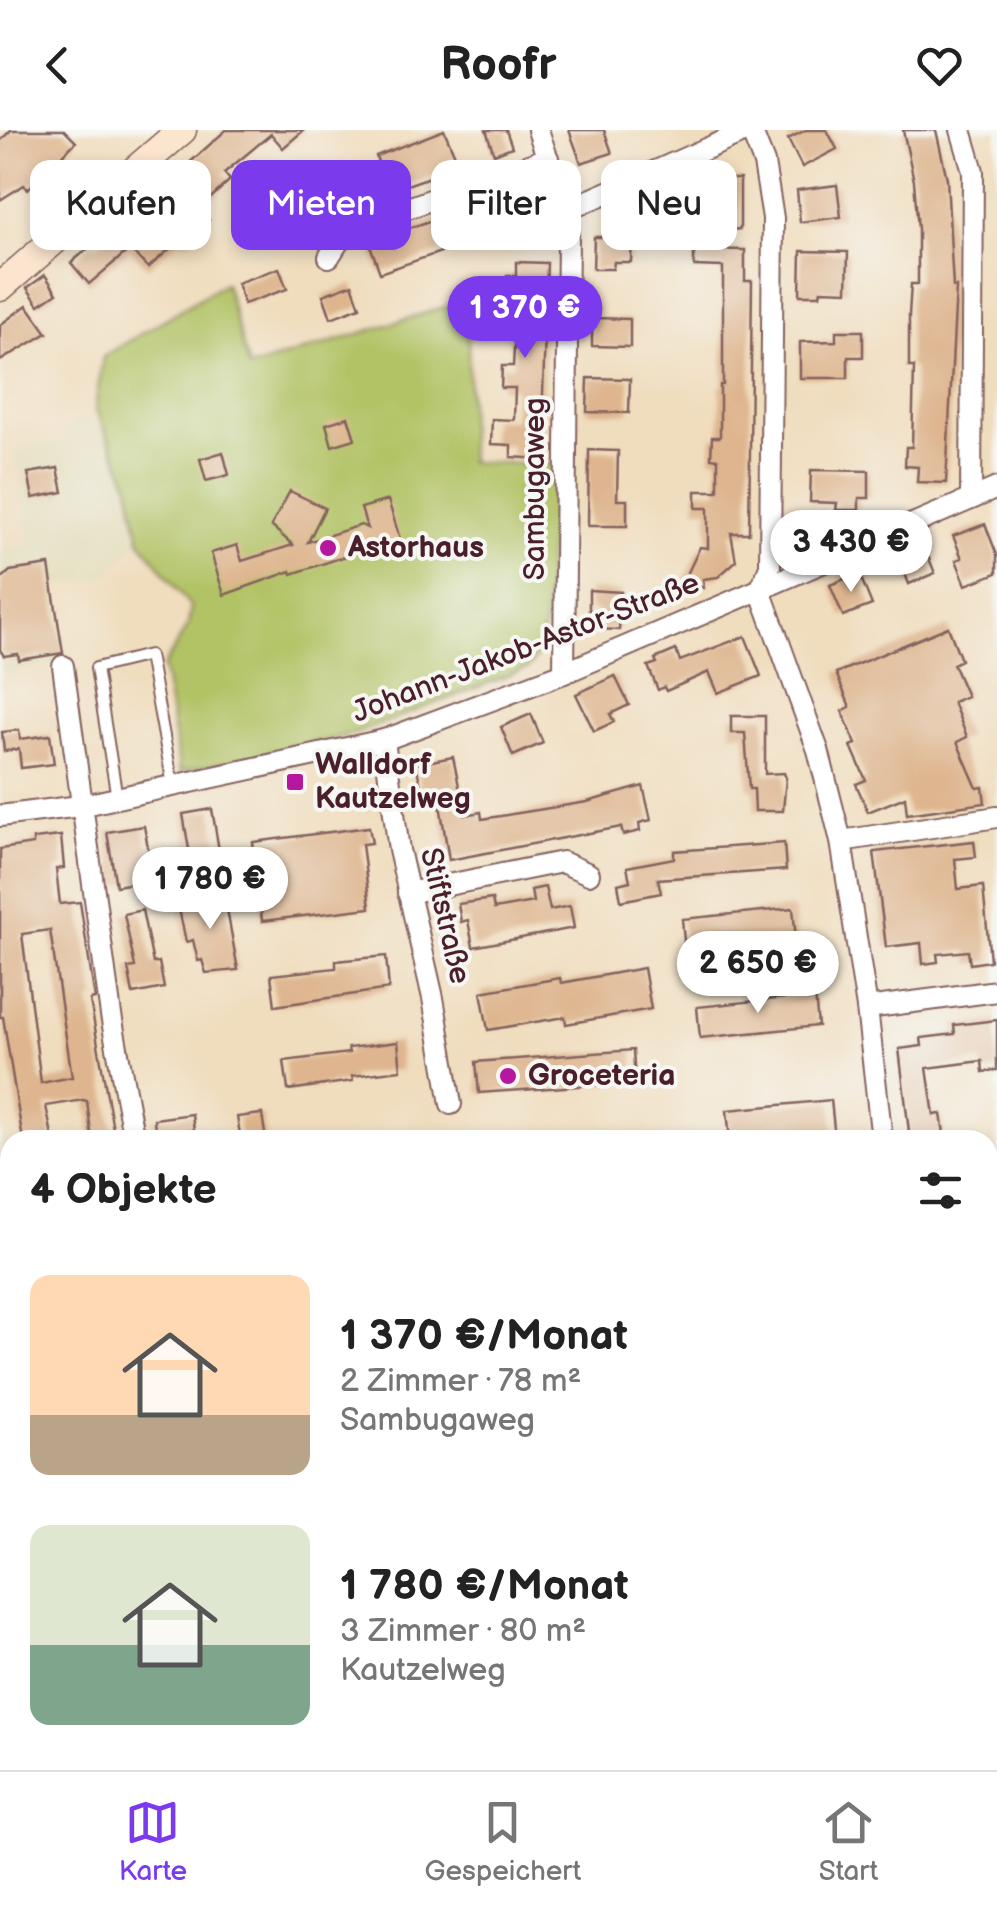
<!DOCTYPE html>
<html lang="de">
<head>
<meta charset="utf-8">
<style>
  :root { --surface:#fff; --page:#f6f6f6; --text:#222; --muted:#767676; --line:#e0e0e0; --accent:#7c3aed }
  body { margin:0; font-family:"Balsamiq Sans",sans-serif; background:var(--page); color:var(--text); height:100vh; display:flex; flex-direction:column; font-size:38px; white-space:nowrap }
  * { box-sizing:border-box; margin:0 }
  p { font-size:32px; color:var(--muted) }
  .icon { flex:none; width:55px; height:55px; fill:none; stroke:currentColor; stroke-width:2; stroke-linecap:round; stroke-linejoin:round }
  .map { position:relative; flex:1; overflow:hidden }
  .panel { position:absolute; left:0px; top:1000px; width:998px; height:640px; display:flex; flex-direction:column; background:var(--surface); border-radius:30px 30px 0 0; box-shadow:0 5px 15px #0003 }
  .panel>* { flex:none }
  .hud { position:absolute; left:30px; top:30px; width:938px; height:90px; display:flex; gap:20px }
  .price { position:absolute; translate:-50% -85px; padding:0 22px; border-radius:35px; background:#fff; color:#222; font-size:32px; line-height:65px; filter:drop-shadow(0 2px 5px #0008) }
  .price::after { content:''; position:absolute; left:50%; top:60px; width:30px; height:22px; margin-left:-15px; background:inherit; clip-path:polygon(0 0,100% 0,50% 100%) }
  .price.selected { background:var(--accent); color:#fff }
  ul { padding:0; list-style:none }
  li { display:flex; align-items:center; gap:30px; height:250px; padding:0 30px }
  li span { display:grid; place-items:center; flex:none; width:280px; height:200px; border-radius:20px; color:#555 }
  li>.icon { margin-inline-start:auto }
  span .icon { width:120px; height:120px; fill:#fffc; stroke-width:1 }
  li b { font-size:42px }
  h2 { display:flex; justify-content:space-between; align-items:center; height:120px; padding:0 30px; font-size:42px }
  .chip { padding:0 35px; border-radius:20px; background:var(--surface); box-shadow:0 5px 15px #0003; font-size:35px; line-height:90px }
  .chip.selected { background:var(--accent); color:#fff }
  header { display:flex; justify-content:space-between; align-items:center; height:130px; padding:0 30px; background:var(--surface); font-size:45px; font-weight:800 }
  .dock { display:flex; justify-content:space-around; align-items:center; height:140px; border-top:2px solid var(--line); background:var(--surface); font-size:28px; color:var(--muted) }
  .dock a { display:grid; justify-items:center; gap:5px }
  .dock .selected { color:var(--accent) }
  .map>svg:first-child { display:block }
  .built { fill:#e3dcba }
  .green { fill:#b2c366; stroke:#7e7148; stroke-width:2.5 }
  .building { fill:#deb58e; fill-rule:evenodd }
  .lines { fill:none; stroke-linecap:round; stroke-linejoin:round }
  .lane-casing { stroke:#84625e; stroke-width:14 }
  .street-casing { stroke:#84625e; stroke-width:24 }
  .secondary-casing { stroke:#84625e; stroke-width:31 }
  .lane { stroke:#fff; stroke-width:10 }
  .street { stroke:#fff; stroke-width:20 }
  .secondary { stroke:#fbe5cf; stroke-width:28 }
  .poi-dot { fill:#b5179e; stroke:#f6f6f2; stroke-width:4 }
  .labels { text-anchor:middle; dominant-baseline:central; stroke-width:8; stroke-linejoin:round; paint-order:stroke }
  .street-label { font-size:30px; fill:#4a1f2b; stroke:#f6f6f2 }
  .poi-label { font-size:30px; font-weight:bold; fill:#4a1f2b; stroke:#f6f6f2; text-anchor:start }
</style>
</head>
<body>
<header><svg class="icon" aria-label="back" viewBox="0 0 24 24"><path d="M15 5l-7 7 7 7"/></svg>Roofr<svg class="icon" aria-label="heart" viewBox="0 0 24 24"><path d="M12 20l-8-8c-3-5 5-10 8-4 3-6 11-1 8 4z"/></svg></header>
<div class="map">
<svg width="997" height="1640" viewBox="0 0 997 1640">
  <rect width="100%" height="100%" fill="#f6f6f2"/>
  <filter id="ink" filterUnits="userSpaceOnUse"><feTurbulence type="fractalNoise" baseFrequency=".01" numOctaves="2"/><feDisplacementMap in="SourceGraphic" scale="20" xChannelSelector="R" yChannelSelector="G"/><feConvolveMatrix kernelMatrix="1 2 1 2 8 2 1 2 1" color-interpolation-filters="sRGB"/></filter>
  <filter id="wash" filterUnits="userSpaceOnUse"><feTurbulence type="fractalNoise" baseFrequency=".0048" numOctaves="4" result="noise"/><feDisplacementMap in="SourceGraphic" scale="40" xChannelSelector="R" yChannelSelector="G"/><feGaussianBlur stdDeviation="2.25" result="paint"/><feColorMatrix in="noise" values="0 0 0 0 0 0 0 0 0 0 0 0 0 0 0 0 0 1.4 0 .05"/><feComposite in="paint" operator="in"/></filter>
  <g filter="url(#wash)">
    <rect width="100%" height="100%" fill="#f0ddbe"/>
    <!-- built -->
    <path class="built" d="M 76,290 L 95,290 L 103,298 L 126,351 L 138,410 L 102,449 L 55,456 L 67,526 L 59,534 L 0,543 L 0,420 L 31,416 L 15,320 L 61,313 L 66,298 Z"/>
    <!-- green -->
    <path class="green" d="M 225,153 L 249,238 L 468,170 L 469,332 L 555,334 L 544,497 L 540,523 L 528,538 L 357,603 L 180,642 L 163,537 L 188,496 L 191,477 L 140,410 L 128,351 L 95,278 L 103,227 Z"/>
    <g id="blocks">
      <!-- building -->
      <g class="building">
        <path d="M 11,0 L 64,0 L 76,12 L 28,59 L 24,55 L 0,70 L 0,11 Z"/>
        <path d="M 226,0 L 304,0 L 283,18 L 271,4 L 224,43 L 230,50 L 199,79 L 209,90 L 185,113 L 181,109 L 148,138 L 130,119 L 89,154 L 71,133 L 93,114 L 96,117 Z"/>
        <path d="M 444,0 L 456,28 L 450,30 L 453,39 L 301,92 L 291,65 L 333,51 L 331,46 L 345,41 L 347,46 L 379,35 L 376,26 Z"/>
        <path d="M 486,0 L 506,0 L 512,17 L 494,24 Z"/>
        <path d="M 569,0 L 604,0 L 612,23 L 581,33 Z"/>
        <path d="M 806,0 L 827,0 L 837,19 L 802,37 L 788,9 Z"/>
        <path d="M 903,0 L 936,0 L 947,49 L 953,157 L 956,157 L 946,353 L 917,352 L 918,337 L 905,336 L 906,317 L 912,317 L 914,237 L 909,237 L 909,185 L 911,154 L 918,154 L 918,99 L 914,51 Z"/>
        <path d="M 710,49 L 740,49 L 740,99 L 718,101 L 719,83 L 690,83 L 689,73 L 710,70 Z"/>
        <path d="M 837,55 L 841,87 L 800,92 L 797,60 Z"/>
        <path d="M 530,61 L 542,90 L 534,94 L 539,105 L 520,114 L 513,97 L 380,143 L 369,112 L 484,72 L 487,79 Z"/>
        <path d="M 605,100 L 632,100 L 631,132 L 614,132 L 613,139 L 593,139 L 594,107 L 605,107 Z"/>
        <path d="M 694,119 L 745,120 L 745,151 L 752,151 L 749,403 L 731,403 L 736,431 L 718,447 L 703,449 L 704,458 L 683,453 L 700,417 L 708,418 L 708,378 L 696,378 L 696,361 L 718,361 L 718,329 L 711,328 L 712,307 L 720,307 L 720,255 L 723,255 L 723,137 L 694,136 Z"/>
        <path d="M 801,121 L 848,122 L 847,161 L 821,160 L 820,165 L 800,165 Z"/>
        <path d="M 516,132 L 547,133 L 541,329 L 511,327 L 511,315 L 491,314 L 492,289 L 514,290 L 515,258 L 501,258 L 502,236 L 513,236 L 515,200 L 504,200 L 507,146 L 516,146 Z"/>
        <path d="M 279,138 L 287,159 L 244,174 L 237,153 Z"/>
        <path d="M 45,145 L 57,163 L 39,175 L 27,158 Z"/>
        <path d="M 352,154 L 360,177 L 331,188 L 323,165 Z"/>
        <path d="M 27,175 L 47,203 L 0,231 L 0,195 Z"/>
        <path d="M 592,188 L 630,189 L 630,217 L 592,216 Z"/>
        <path d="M 836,201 L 863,201 L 863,227 L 848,227 L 848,248 L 800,248 L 800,212 L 836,211 Z"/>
        <path d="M 588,248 L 630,249 L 629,283 L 587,282 Z"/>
        <path d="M 348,287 L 355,309 L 332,316 L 326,294 Z"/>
        <path d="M 589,320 L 618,321 L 617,370 L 627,370 L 627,396 L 588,396 Z"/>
        <path d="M 223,322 L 229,345 L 206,351 L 200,329 Z"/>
        <path d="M 58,338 L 63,362 L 33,368 L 28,343 Z"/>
        <path d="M 811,340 L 869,341 L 869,368 L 859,368 L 859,380 L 836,380 L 837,373 L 810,372 Z"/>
        <path d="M 290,361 L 325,378 L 308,412 L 361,395 L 367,398 L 361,378 L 388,370 L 401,412 L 374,420 L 373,417 L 292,444 L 291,441 L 224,465 L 211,423 L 237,415 L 242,431 L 293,415 L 271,396 Z"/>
        <path d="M 985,394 L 997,425 L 997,443 L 966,455 L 956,430 L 962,428 L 953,406 Z"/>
        <path d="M 925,419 L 935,443 L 909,454 L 899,429 Z"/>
        <path d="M 49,435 L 63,523 L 19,530 L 18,524 L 4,526 L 0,520 L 0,450 L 10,441 Z"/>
        <path d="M 859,443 L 872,475 L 843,486 L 830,455 Z"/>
        <path d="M 589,460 L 621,462 L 619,500 L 595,499 L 596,480 L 589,480 Z"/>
        <path d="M 948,497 L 961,530 L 953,534 L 967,566 L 953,572 L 967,607 L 957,612 L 977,658 L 983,657 L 985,673 L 907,684 L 905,667 L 868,682 L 856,654 L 866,650 L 851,616 L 856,614 L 842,581 L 850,577 L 836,543 Z"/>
        <path d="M 745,506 L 761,546 L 718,563 L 709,542 L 666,561 L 664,557 L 658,560 L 648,536 L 657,533 L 655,529 L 676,520 L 680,531 Z"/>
        <path d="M 615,546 L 629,575 L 610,584 L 614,592 L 594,601 L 576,564 Z"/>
        <path d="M 531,584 L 543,613 L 513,626 L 501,597 Z"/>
        <path d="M 731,586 L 765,586 L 765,644 L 784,643 L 786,648 L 783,681 L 755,681 L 754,659 L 749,659 L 745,603 L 731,603 Z"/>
        <path d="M 19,600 L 20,609 L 50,605 L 54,634 L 21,638 L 19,619 L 4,621 L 2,602 Z"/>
        <path d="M 453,627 L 465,685 L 481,682 L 482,689 L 587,672 L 643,656 L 651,690 L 639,693 L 640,701 L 623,705 L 621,697 L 449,730 L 438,662 L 423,666 L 416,634 Z"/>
        <path d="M 212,679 L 222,738 L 193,743 L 183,684 Z"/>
        <path d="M 144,696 L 151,734 L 145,735 L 147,751 L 116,756 L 107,702 Z"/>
        <path d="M 369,697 L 372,713 L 362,714 L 370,778 L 262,791 L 253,712 Z"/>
        <path d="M 61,706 L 64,738 L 56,739 L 60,774 L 80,772 L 95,869 L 90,870 L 115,1010 L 92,1010 L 87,971 L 83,970 L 46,976 L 53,1010 L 23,1010 L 3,887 L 0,887 L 0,719 L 33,714 L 33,709 ZM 50,800 L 72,947 L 41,953 L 22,804 Z"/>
        <path d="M 974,711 L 976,727 L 955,729 L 958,759 L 983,756 L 990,831 L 970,834 L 968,821 L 937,824 L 938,832 L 923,834 L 921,813 L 886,817 L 874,722 Z"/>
        <path d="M 784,713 L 786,740 L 658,749 L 661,763 L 621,771 L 618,754 L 630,751 L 627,737 L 674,728 L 674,721 Z"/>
        <path d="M 545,757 L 550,780 L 570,776 L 574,798 L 473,817 L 468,790 L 461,792 L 458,774 L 492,769 L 494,779 L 533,772 L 531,760 Z"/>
        <path d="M 224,763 L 238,840 L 206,843 L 202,830 L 198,831 L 193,810 L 186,812 L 178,774 Z"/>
        <path d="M 793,778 L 797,820 L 686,832 L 682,789 Z"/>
        <path d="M 142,780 L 153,833 L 159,832 L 164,858 L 133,864 L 128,838 L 135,837 L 124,784 Z"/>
        <path d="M 386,826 L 389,859 L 275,876 L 271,845 L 336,838 L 336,831 Z"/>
        <path d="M 644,838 L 651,879 L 566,894 L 565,887 L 488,900 L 481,862 L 560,848 L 561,853 Z"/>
        <path d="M 815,865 L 818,896 L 700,908 L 697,877 Z"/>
        <path d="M 997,890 L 997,940 L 983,942 L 982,931 L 927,938 L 934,985 L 941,984 L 945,1010 L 910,1010 L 899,919 L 922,916 L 921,908 L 955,904 L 954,895 Z"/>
        <path d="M 398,912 L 401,940 L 352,946 L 353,951 L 288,960 L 284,931 L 349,923 L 348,918 Z"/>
        <path d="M 633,920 L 635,952 L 479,963 L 476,932 Z"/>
        <path d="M 831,970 L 835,1008 L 730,1010 L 727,980 Z"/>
        <path d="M 192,984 L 194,1001 L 187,1001 L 188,1010 L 156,1010 L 154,989 Z"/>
        <path d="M 262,984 L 266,1010 L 241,1010 L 237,987 Z"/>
      </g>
    </g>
  </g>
  <g filter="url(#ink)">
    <use href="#blocks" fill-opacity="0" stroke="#84625e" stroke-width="2.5"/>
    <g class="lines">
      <defs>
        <g id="lane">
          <path d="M 117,668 L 96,538 L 149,525 L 173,655"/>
          <path d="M 988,1186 L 997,1185"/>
          <path d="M 988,1288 L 997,1286"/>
          <path d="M 988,1394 L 997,1393"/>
          <path d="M 988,1502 L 997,1501"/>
        </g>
        <g id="street">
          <path d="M 538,0 L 565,81 L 568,104 L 564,543"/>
          <path d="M 751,0 L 764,33 L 773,88 L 770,436 L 760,460 L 818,620 L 841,711 L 867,878 L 882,1010"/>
          <path d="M 961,0 L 973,41 L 971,369"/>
          <path d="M 565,81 L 749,0"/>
          <path d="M 329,127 L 339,111 L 360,95 L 548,28"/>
          <path d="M 63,536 L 111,885 L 134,1010"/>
          <path d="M 384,610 L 399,720 L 433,868 L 451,974"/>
          <path d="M 0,686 L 80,676 L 384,610 L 564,543 L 997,358"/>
          <path d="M 841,711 L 997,687"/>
          <path d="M 408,763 L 562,732 L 589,744"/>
          <path d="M 867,878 L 997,861"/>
          <path d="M 988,1075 L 997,1074"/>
          <path d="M 0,1087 L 10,1151"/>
          <path d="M 0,1199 L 10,1198"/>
          <path d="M 0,1494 L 10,1474"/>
          <path d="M 344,1630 L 364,1640"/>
          <path d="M 764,1630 L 765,1640"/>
          <path d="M 942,1630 L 943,1640"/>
          <path d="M 237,1640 L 241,1630"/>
          <path d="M 578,1640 L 580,1630"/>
        </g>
        <path id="secondary" d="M 0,157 L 182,0"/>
      </defs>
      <!-- lane casing -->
      <use href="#lane" class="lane-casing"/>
      <!-- street casing -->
      <use href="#street" class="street-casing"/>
      <!-- secondary casing -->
      <use href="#secondary" class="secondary-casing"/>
      <!-- lane -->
      <use href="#lane" class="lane"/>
      <!-- street -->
      <use href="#street" class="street"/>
      <!-- secondary -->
      <use href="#secondary" class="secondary"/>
    </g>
  </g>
  <!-- markers -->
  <g class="poi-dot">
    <circle cx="328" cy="418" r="10"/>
    <rect x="285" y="642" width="20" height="20" rx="5"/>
    <circle cx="508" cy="946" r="10"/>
  </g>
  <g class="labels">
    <!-- street labels -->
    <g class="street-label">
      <text transform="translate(535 359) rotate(-90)">Sambugaweg</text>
      <text transform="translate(526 518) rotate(-21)">Johann-Jakob-Astor-Straße</text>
      <text transform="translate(445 786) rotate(77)">Stiftstraße</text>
    </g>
    <!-- poi labels -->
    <g class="poi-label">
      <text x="348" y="418">Astorhaus</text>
      <text x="315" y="635">Walldorf<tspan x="315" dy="34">Kautzelweg</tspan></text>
      <text x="528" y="946">Groceteria</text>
    </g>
  </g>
</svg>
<b class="price selected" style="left:525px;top:231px">1 370 €</b>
<b class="price" style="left:851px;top:465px">3 430 €</b>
<b class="price" style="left:210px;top:802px">1 780 €</b>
<b class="price" style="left:758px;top:886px">2 650 €</b>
<div class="hud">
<a class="chip">Kaufen</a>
<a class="chip selected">Mieten</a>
<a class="chip">Filter</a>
<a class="chip">Neu</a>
</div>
<section class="panel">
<h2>4 Objekte<svg class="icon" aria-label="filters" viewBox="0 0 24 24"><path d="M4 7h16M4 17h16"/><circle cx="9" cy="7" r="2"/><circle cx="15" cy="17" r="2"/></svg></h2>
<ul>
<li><span style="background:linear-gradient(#ffd9b3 70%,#b9a48a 0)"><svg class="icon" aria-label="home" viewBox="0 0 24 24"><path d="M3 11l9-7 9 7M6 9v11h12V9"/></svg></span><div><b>1 370 €/Monat</b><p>2 Zimmer · 78 m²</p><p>Sambugaweg</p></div></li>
<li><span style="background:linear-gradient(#dfe7d0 60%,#7fa58c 0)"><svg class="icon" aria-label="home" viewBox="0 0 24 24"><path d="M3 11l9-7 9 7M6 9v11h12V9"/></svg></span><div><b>1 780 €/Monat</b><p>3 Zimmer · 80 m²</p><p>Kautzelweg</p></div></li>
</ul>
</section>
</div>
<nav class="dock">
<a class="selected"><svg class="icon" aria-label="map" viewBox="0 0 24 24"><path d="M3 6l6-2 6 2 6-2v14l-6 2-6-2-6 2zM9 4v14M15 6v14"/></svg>Karte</a>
<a><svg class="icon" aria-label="saved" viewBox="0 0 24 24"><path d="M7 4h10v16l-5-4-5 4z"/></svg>Gespeichert</a>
<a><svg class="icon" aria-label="home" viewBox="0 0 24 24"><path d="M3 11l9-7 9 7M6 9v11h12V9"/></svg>Start</a>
</nav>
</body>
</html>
